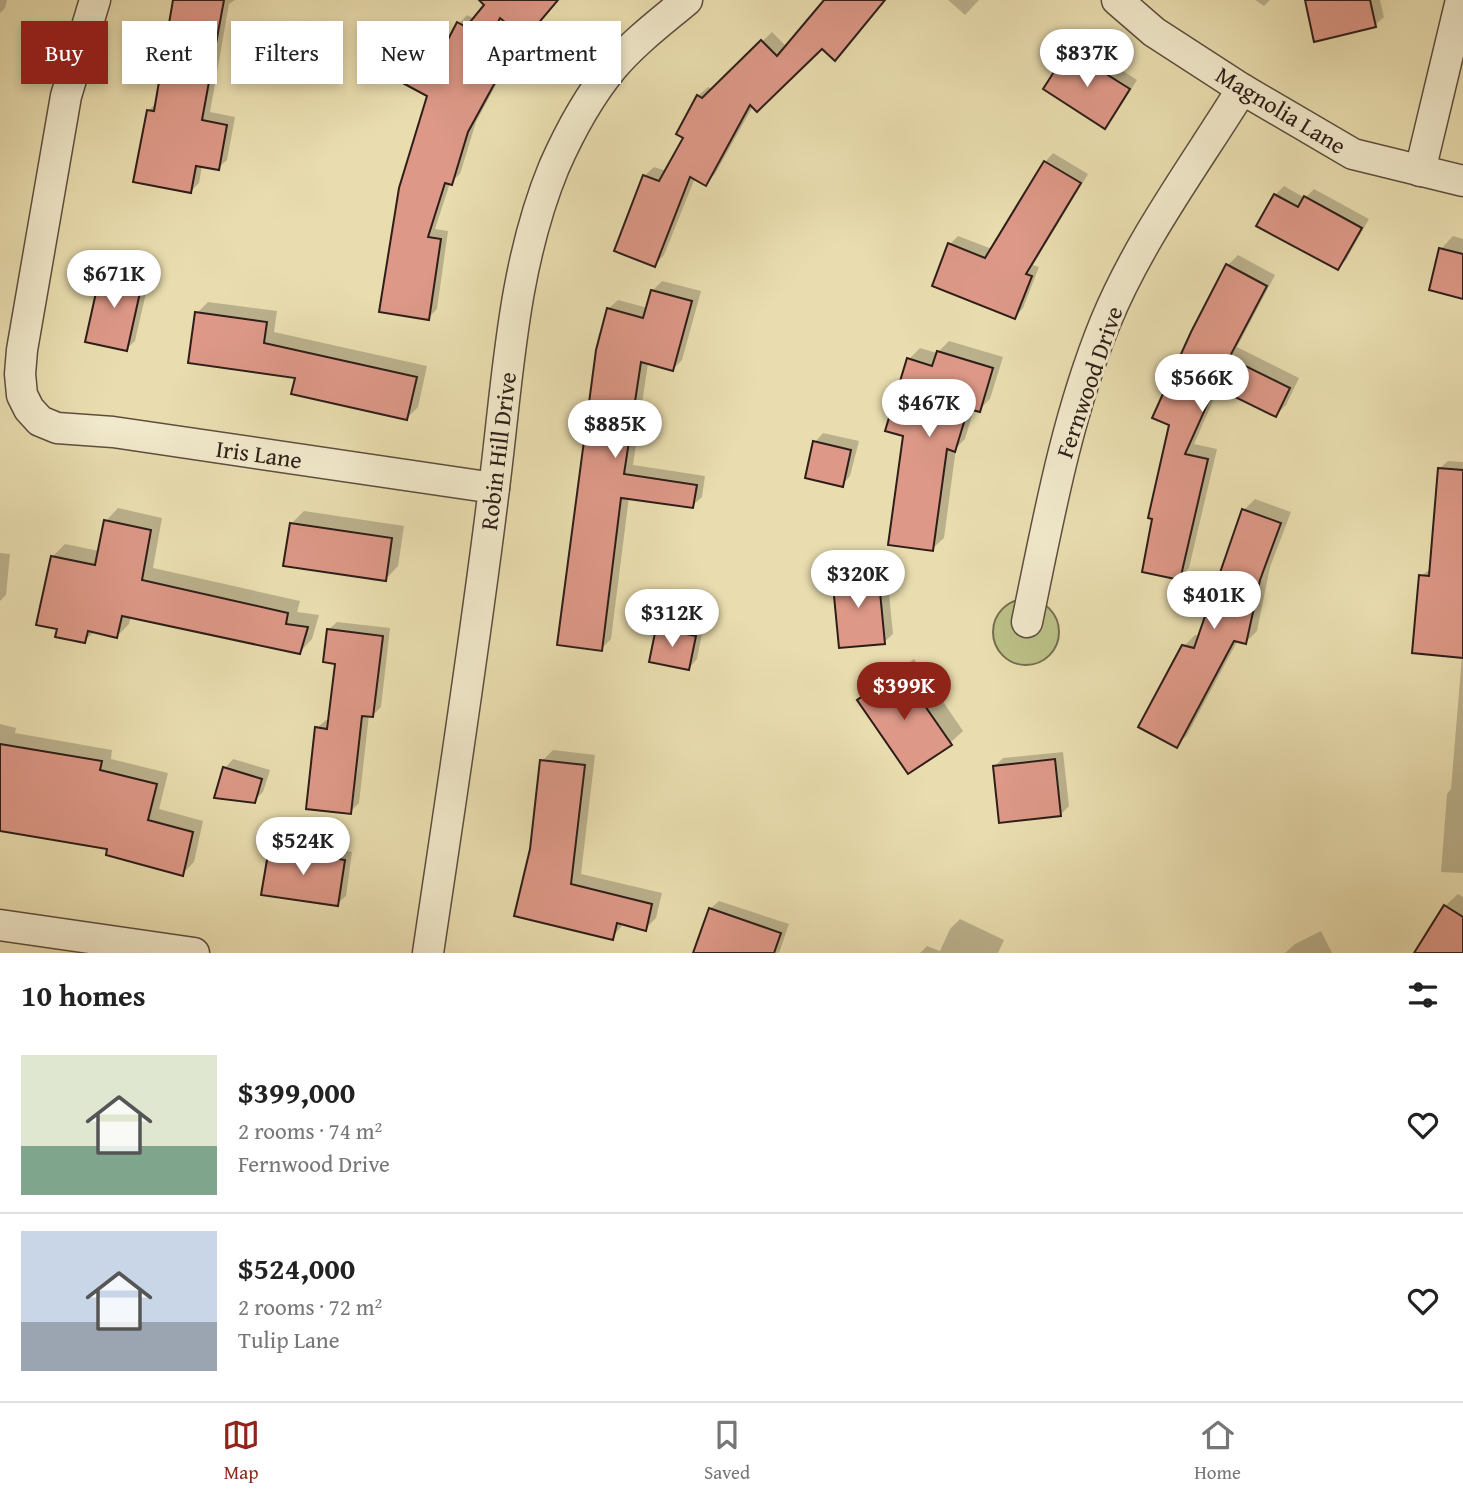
<!DOCTYPE html>
<html lang="en">
<head>
<meta charset="utf-8">
<style>
  :root { --surface:#fff; --page:#f6f6f6; --text:#222; --muted:#767676; --line:#e0e0e0; --accent:#8f2418 }
  body { margin:0; font-family:"Gentium Book Plus",serif; background:var(--page); color:var(--text); height:100vh; display:flex; flex-direction:column; font-size:26px; white-space:nowrap }
  * { box-sizing:border-box; margin:0 }
  p { font-size:23px; color:var(--muted) }
  .icon { flex:none; width:38px; height:38px; fill:none; stroke:currentColor; stroke-width:2; stroke-linecap:round; stroke-linejoin:round }
  .map { position:relative; height:953px; overflow:hidden }
  .sheet { display:flex; flex-direction:column; background:var(--surface); flex:1 }
  .sheet>* { flex:none }
  .hud { position:absolute; left:21px; top:21px; width:700px; height:63px; display:flex; gap:14px }
  .price { position:absolute; translate:-50% -60px; padding:0 16px; border-radius:24px; background:#fff; color:#222; font-size:23px; line-height:46px; filter:drop-shadow(0 2px 4px #0008) }
  .price::after { content:''; position:absolute; left:50%; top:42px; width:21px; height:16px; margin-left:-10px; background:inherit; clip-path:polygon(0 0,100% 0,50% 100%) }
  .price.current { background:var(--accent); color:#fff }
  ul { padding:0; list-style:none }
  li { display:flex; align-items:center; gap:21px; height:175px; padding:0 21px }
  li+li { border-top:2px solid var(--line) }
  li span { display:grid; place-items:center; flex:none; width:196px; height:140px; border-radius:0px; color:#555 }
  li>.icon { margin-inline-start:auto }
  span .icon { width:84px; height:84px; fill:#fffc; stroke-width:1 }
  li b { font-size:30px }
  h2 { display:flex; justify-content:space-between; align-items:center; height:84px; padding:0 21px; font-size:30px }
  .pill { padding:0 24px; border-radius:0px; background:var(--surface); box-shadow:0 4px 10px #0003; font-size:24px; line-height:63px }
  .pill.current { background:var(--accent); color:#fff }
  .dock { display:flex; justify-content:space-around; align-items:center; height:98px; border-top:2px solid var(--line); background:var(--surface); font-size:19px; color:var(--muted) }
  .dock a { display:grid; justify-items:center; gap:4px }
  .dock .current { color:var(--accent) }
  .map>svg:first-child { display:block }
  .green { fill:#bbc087; stroke:#746f50; stroke-width:2 }
  .shadow { fill:#0003 }
  .building { fill:#dd9887; stroke:#2e1e19; stroke-width:2 }
  .lines { fill:none; stroke-linecap:round; stroke-linejoin:round }
  .minor-casing { stroke:#5d4e3e; stroke-width:33 }
  .minor { stroke:#f1e9cb; stroke-width:30 }
  .labels { text-anchor:middle; dominant-baseline:central; stroke-width:6; stroke-linejoin:round; paint-order:stroke }
  .street-label { font-size:24px; fill:#2e1e19; stroke:#f1e9cb }
</style>
</head>
<body>
<div class="map">
<svg width="1463" height="953" viewBox="0 0 1463 953">
  <rect width="100%" height="100%" fill="#e9ddaf"/>
  <filter id="stains"><feTurbulence type="fractalNoise" baseFrequency=".00286" numOctaves="4"/><feColorMatrix values="0 0 0 0 .2 0 0 0 0 .09 0 0 0 0 .02 0 0 0 .5 -.17"/></filter>
  <radialGradient id="worn" r=".72"><stop offset=".6" stop-color="#630" stop-opacity="0"/><stop offset="1" stop-color="#630" stop-opacity=".3"/></radialGradient>
  <!-- green -->
  <circle class="green" cx="1026" cy="632" r="33"/>
  <!-- shadow -->
  <g class="shadow">
    <path d="M 0,0 L 7,0 L 5,8 L 0,13 Z"/>
    <path d="M 183,0 L 235,0 L 229,4 L 210,112 L 235,117 L 227,160 L 218,168 L 202,166 L 199,183 L 191,191 L 148,111 L 157,102 Z"/>
    <path d="M 490,0 L 556,0 L 503,18 L 482,58 L 504,70 L 476,122 L 460,174 L 450,183 L 435,229 L 448,231 L 437,309 L 428,318 L 381,311 L 429,95 L 422,40 L 431,32 L 449,42 L 459,24 L 467,15 L 475,19 Z"/>
    <path d="M 827,0 L 885,0 L 822,47 L 753,106 L 715,174 L 706,184 L 695,178 L 664,255 L 655,265 L 644,176 L 654,167 L 666,171 L 685,137 L 698,96 L 708,87 L 713,89 L 772,32 L 787,47 Z"/>
    <path d="M 948,0 L 979,0 L 965,15 Z"/>
    <path d="M 1255,0 L 1270,0 L 1264,6 Z"/>
    <path d="M 1307,0 L 1380,0 L 1384,17 L 1375,25 Z"/>
    <path d="M 1078,42 L 1137,80 L 1113,118 L 1104,126 L 1045,89 L 1070,51 Z"/>
    <path d="M 1053,153 L 1088,174 L 1033,265 L 1039,267 L 1023,308 L 1015,317 L 950,244 L 958,236 L 992,249 L 1045,162 Z"/>
    <path d="M 1284,186 L 1305,198 L 1314,189 L 1369,219 L 1346,260 L 1338,268 L 1275,195 Z"/>
    <path d="M 1453,236 L 1463,239 L 1463,297 L 1441,249 Z"/>
    <path d="M 1238,255 L 1275,275 L 1237,347 L 1299,378 L 1286,405 L 1276,415 L 1219,387 L 1194,444 L 1217,449 L 1189,568 L 1179,578 L 1144,571 L 1228,265 Z"/>
    <path d="M 112,262 L 151,271 L 135,341 L 126,349 L 103,270 Z"/>
    <path d="M 662,281 L 701,291 L 682,360 L 673,369 L 648,363 L 633,465 L 705,476 L 702,497 L 692,506 L 629,497 L 611,639 L 601,649 L 608,309 L 618,300 L 648,308 L 652,291 Z"/>
    <path d="M 208,302 L 277,311 L 274,332 L 427,366 L 418,407 L 407,418 L 197,313 Z"/>
    <path d="M 949,341 L 1003,357 L 990,399 L 979,410 L 974,409 L 965,439 L 956,448 L 944,538 L 932,549 L 905,435 L 909,359 L 920,348 L 937,353 Z"/>
    <path d="M 823,433 L 859,441 L 850,476 L 842,485 L 815,442 Z"/>
    <path d="M 1448,461 L 1463,462 L 1463,873 L 1441,872 L 1447,794 L 1451,789 L 1462,656 L 1421,576 L 1432,568 L 1439,469 Z"/>
    <path d="M 1255,499 L 1291,512 L 1270,567 L 1257,631 L 1246,642 L 1238,640 L 1187,735 L 1176,746 L 1184,646 L 1195,635 L 1200,636 L 1244,510 Z"/>
    <path d="M 118,508 L 162,518 L 153,568 L 300,601 L 297,612 L 319,615 L 312,639 L 300,652 L 131,616 L 129,624 L 117,636 L 95,631 L 84,641 L 59,628 L 53,556 L 65,544 L 99,551 L 106,521 Z"/>
    <path d="M 304,511 L 404,526 L 398,566 L 386,579 L 291,524 Z"/>
    <path d="M 0,553 L 10,554 L 6,595 L 0,601 Z"/>
    <path d="M 886,563 L 893,634 L 884,642 L 834,576 L 843,567 Z"/>
    <path d="M 666,621 L 703,628 L 697,659 L 689,668 L 657,629 Z"/>
    <path d="M 337,622 L 390,628 L 381,707 L 372,716 L 369,715 L 359,803 L 350,812 L 317,728 L 326,720 L 330,720 L 337,662 L 328,630 Z"/>
    <path d="M 914,659 L 963,731 L 950,743 L 860,700 L 872,688 Z"/>
    <path d="M 0,724 L 16,728 L 15,733 L 112,750 L 111,759 L 168,773 L 159,809 L 203,821 L 194,862 L 182,874 L 110,848 L 0,798 Z"/>
    <path d="M 553,750 L 595,755 L 581,874 L 662,893 L 656,918 L 645,929 L 624,923 L 612,938 L 532,849 L 542,761 Z"/>
    <path d="M 1063,752 L 1069,806 L 1061,814 L 994,767 L 1003,758 Z"/>
    <path d="M 233,759 L 270,770 L 263,792 L 254,801 L 225,768 Z"/>
    <path d="M 279,841 L 352,852 L 346,896 L 337,904 L 270,849 Z"/>
    <path d="M 1458,894 L 1463,897 L 1463,953 L 1416,953 L 1445,906 Z"/>
    <path d="M 719,901 L 789,924 L 779,953 L 711,953 L 710,909 Z"/>
    <path d="M 960,919 L 1004,940 L 998,953 L 920,953 L 927,946 L 940,951 L 950,929 Z"/>
    <path d="M 1321,931 L 1332,953 L 1285,953 L 1295,944 Z"/>
  </g>
  <!-- building -->
  <g class="building">
    <path d="M 173,0 L 224,0 L 202,120 L 227,125 L 219,170 L 196,166 L 191,193 L 133,182 L 147,110 L 154,111 Z"/>
    <path d="M 479,0 L 558,0 L 525,39 L 500,18 L 475,67 L 497,79 L 468,132 L 452,185 L 445,183 L 428,237 L 441,239 L 429,320 L 379,312 L 399,188 L 427,96 L 399,81 L 421,39 L 442,51 L 457,22 L 466,27 L 484,5 Z"/>
    <path d="M 824,0 L 885,0 L 835,61 L 822,49 L 757,112 L 750,105 L 706,186 L 690,177 L 655,267 L 614,251 L 643,175 L 659,181 L 683,138 L 676,134 L 697,95 L 702,98 L 761,40 L 777,56 Z"/>
    <path d="M 1305,0 L 1370,0 L 1376,27 L 1314,42 Z"/>
    <path d="M 1068,50 L 1130,89 L 1105,129 L 1043,89 Z"/>
    <path d="M 1044,161 L 1081,183 L 1026,274 L 1032,276 L 1015,319 L 932,286 L 948,243 L 985,258 Z"/>
    <path d="M 1274,194 L 1298,207 L 1304,196 L 1362,228 L 1338,270 L 1256,226 Z"/>
    <path d="M 1439,248 L 1463,254 L 1463,299 L 1429,290 Z"/>
    <path d="M 1226,264 L 1267,286 L 1229,358 L 1290,388 L 1276,417 L 1215,387 L 1185,454 L 1208,459 L 1180,580 L 1142,572 L 1152,519 L 1148,518 L 1169,425 L 1152,418 L 1191,332 Z"/>
    <path d="M 101,270 L 143,279 L 127,351 L 85,342 Z"/>
    <path d="M 651,290 L 692,301 L 673,371 L 641,362 L 624,474 L 697,485 L 693,508 L 621,498 L 602,651 L 557,645 L 596,350 L 607,308 L 643,318 Z"/>
    <path d="M 195,312 L 267,322 L 264,343 L 417,377 L 407,420 L 291,394 L 295,378 L 188,363 Z"/>
    <path d="M 937,351 L 993,368 L 980,412 L 968,409 L 955,452 L 947,449 L 933,551 L 888,545 L 903,436 L 885,431 L 907,358 L 932,366 Z"/>
    <path d="M 813,441 L 851,450 L 843,487 L 805,478 Z"/>
    <path d="M 1438,468 L 1463,470 L 1463,658 L 1412,653 L 1419,575 L 1429,576 Z"/>
    <path d="M 1242,509 L 1281,523 L 1260,580 L 1246,644 L 1234,641 L 1177,748 L 1138,727 L 1182,645 L 1194,648 Z"/>
    <path d="M 104,520 L 151,530 L 142,580 L 288,613 L 286,624 L 308,627 L 300,654 L 122,616 L 117,638 L 88,631 L 85,643 L 55,637 L 57,629 L 36,625 L 51,556 L 95,565 Z"/>
    <path d="M 290,523 L 392,538 L 386,581 L 283,566 Z"/>
    <path d="M 878,571 L 885,644 L 839,648 L 832,575 Z"/>
    <path d="M 656,628 L 696,636 L 689,670 L 649,662 Z"/>
    <path d="M 327,629 L 383,636 L 373,717 L 362,716 L 351,814 L 306,809 L 315,727 L 327,729 L 335,664 L 323,662 Z"/>
    <path d="M 900,670 L 952,745 L 908,774 L 857,700 Z"/>
    <path d="M 0,744 L 102,761 L 100,770 L 157,784 L 148,820 L 193,832 L 183,876 L 106,855 L 107,849 L 0,831 Z"/>
    <path d="M 1055,759 L 1061,816 L 999,823 L 993,766 Z"/>
    <path d="M 540,760 L 585,765 L 571,884 L 652,904 L 646,931 L 617,923 L 613,940 L 514,916 L 530,849 Z"/>
    <path d="M 223,767 L 262,779 L 255,803 L 214,798 Z"/>
    <path d="M 269,848 L 345,860 L 338,906 L 261,895 Z"/>
    <path d="M 1444,905 L 1463,917 L 1463,953 L 1414,953 Z"/>
    <path d="M 709,908 L 781,933 L 774,953 L 693,953 Z"/>
  </g>
  <g class="lines">
    <defs>
      <g id="minor">
        <path d="M 95,0 L 66,96 L 22,350 L 20,374 L 22,395 L 29,409 L 40,421 L 57,428 L 113,432 L 494,488"/>
        <path d="M 1117,0 L 1154,32 L 1242,89 L 1353,154 L 1463,181"/>
        <path d="M 1420,171 L 1461,0"/>
        <path d="M 1027,622 C 1048,521 1066,419 1105,323 C 1139,240 1195,165 1242,89"/>
        <path d="M 0,925 L 194,953"/>
        <path d="M 428,953 C 451,798 475,643 494,488 C 508,379 512,269 554,167 C 569,133 589,96 613,67 C 634,42 662,21 687,0"/>
      </g>
    </defs>
    <!-- minor casing -->
    <use href="#minor" class="minor-casing"/>
    <!-- minor -->
    <use href="#minor" class="minor"/>
  </g>
  <g class="labels">
    <!-- street labels -->
    <g class="street-label">
      <text transform="translate(1281 110) rotate(31)">Magnolia Lane</text>
      <text transform="translate(1089 382) rotate(-71)">Fernwood Drive</text>
      <text transform="translate(498 451) rotate(-83)">Robin Hill Drive</text>
      <text transform="translate(259 454) rotate(8)">Iris Lane</text>
    </g>
  </g>
  <rect width="100%" height="100%" filter="url(#stains)"/>
  <rect width="100%" height="100%" fill="url(#worn)"/>
</svg>
<b class="price" style="left:1087px;top:89px">$837K</b>
<b class="price" style="left:114px;top:310px">$671K</b>
<b class="price" style="left:1202px;top:414px">$566K</b>
<b class="price" style="left:929px;top:439px">$467K</b>
<b class="price" style="left:615px;top:460px">$885K</b>
<b class="price" style="left:858px;top:610px">$320K</b>
<b class="price" style="left:1214px;top:631px">$401K</b>
<b class="price" style="left:672px;top:649px">$312K</b>
<b class="price current" style="left:904px;top:722px">$399K</b>
<b class="price" style="left:303px;top:877px">$524K</b>
<div class="hud">
<a class="pill current">Buy</a>
<a class="pill">Rent</a>
<a class="pill">Filters</a>
<a class="pill">New</a>
<a class="pill">Apartment</a>
</div>
</div>
<section class="sheet">
<h2>10 homes<svg class="icon" aria-label="filters" viewBox="0 0 24 24"><path d="M4 7h16M4 17h16"/><circle cx="9" cy="7" r="2"/><circle cx="15" cy="17" r="2"/></svg></h2>
<ul>
<li><span style="background:linear-gradient(#dfe7d0 65%,#7fa58c 0)"><svg class="icon" aria-label="home" viewBox="0 0 24 24"><path d="M3 11l9-7 9 7M6 9v11h12V9"/></svg></span><div><b>$399,000</b><p>2 rooms · 74 m²</p><p>Fernwood Drive</p></div><svg class="icon" aria-label="heart" viewBox="0 0 24 24"><path d="M12 20l-8-8c-3-5 5-10 8-4 3-6 11-1 8 4z"/></svg></li>
<li><span style="background:linear-gradient(#c9d6e8 65%,#9aa5b1 0)"><svg class="icon" aria-label="home" viewBox="0 0 24 24"><path d="M3 11l9-7 9 7M6 9v11h12V9"/></svg></span><div><b>$524,000</b><p>2 rooms · 72 m²</p><p>Tulip Lane</p></div><svg class="icon" aria-label="heart" viewBox="0 0 24 24"><path d="M12 20l-8-8c-3-5 5-10 8-4 3-6 11-1 8 4z"/></svg></li>
</ul>
</section>
<nav class="dock">
<a class="current"><svg class="icon" aria-label="map" viewBox="0 0 24 24"><path d="M3 6l6-2 6 2 6-2v14l-6 2-6-2-6 2zM9 4v14M15 6v14"/></svg>Map</a>
<a><svg class="icon" aria-label="saved" viewBox="0 0 24 24"><path d="M7 4h10v16l-5-4-5 4z"/></svg>Saved</a>
<a><svg class="icon" aria-label="home" viewBox="0 0 24 24"><path d="M3 11l9-7 9 7M6 9v11h12V9"/></svg>Home</a>
</nav>
</body>
</html>
